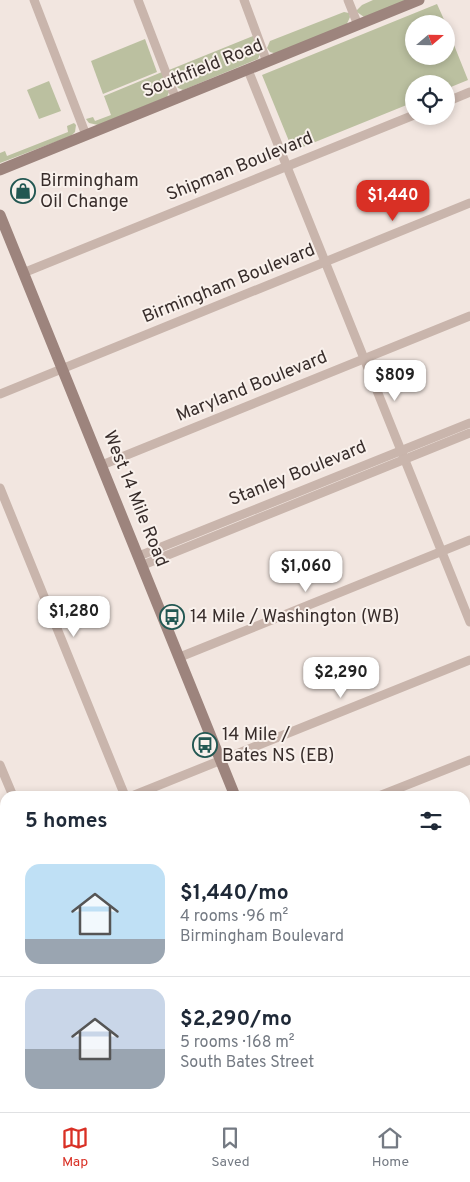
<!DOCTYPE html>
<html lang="en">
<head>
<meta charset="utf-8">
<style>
  :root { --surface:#fff; --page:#f2f2f3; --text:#1f2937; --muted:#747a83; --line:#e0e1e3; --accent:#d93025 }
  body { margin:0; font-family:Overpass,sans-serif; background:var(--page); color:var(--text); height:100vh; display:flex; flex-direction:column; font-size:19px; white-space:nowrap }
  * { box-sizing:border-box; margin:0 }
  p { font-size:16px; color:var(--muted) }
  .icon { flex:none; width:28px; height:28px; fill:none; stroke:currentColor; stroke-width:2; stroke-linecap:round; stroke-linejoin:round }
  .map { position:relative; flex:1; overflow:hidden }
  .sheet { position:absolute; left:0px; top:791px; width:470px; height:321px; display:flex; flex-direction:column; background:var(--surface); border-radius:15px 15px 0 0; box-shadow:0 2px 8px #0003 }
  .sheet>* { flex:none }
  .needle { width:32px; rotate:70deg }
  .fabs { position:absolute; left:405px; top:15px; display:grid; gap:10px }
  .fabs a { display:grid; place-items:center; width:50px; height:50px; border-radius:50%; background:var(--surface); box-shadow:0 2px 8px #0003; font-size:25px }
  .price { position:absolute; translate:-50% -42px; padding:0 11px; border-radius:10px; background:#fff; color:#222; font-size:16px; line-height:32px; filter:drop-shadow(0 1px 2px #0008) }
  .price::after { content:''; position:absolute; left:50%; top:30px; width:15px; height:11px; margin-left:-8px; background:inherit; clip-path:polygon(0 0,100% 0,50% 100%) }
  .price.selected { background:var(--accent); color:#fff }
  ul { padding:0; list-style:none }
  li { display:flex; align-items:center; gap:15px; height:125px; padding:0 25px }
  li+li { border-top:1px solid var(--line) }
  li span { display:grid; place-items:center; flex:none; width:140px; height:100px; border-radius:15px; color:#555 }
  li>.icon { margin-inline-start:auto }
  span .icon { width:60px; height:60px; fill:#fffc; stroke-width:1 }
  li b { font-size:21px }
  h2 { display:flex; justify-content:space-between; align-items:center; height:60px; padding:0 25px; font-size:21px }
  .tab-bar { display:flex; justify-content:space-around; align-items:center; height:70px; border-top:1px solid var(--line); background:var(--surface); font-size:14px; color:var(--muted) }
  .tab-bar a { display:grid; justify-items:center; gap:2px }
  .tab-bar .selected { color:var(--accent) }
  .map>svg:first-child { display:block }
  .green { fill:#bbc0a0 }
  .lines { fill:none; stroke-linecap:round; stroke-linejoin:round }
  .street { stroke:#c9b5ac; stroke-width:9 }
  .secondary { stroke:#9d847d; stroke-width:11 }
  .labels { text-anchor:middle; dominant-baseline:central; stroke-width:4; stroke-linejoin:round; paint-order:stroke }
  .street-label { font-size:18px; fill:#382d2b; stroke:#f9f1ec }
  .poi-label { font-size:18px; fill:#382d2b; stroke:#f9f1ec; text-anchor:start }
</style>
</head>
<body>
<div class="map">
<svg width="470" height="1112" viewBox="0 0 470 1112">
  <rect width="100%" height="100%" fill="#f2e6e0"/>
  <!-- green -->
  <g class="green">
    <path d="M 373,0 L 410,0 L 364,17 L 357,12 L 357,10 L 362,5 Z"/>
    <path d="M 437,4 L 446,24 L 414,24 L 414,56 L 446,56 L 446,25 L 468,80 L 446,89 L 446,84 L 414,84 L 414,102 L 293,151 L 262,75 Z"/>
    <path d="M 344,12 L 349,13 L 350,17 L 346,26 L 277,54 L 270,52 L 267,48 L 270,41 Z"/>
    <path d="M 253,36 L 260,54 L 258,59 L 183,90 L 178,88 L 169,70 Z"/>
    <path d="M 145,39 L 157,72 L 103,94 L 91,61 Z"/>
    <path d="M 162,72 L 169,92 L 167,97 L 98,125 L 89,123 L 86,119 L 93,117 L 95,121 L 111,115 L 104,96 Z"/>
    <path d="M 49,81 L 61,111 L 39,119 L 27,90 Z"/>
    <path d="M 74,123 L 76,125 L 75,132 L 71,136 L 0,163 L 0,153 L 5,151 L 7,156 L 68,132 L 67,126 Z"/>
  </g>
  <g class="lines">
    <!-- street -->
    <g class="street">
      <path d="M 34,0 L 86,135"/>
      <path d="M 138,0 L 176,99"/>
      <path d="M 244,0 L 267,62"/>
      <path d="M 348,0 L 358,25"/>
      <path d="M 248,70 L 470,622"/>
      <path d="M 446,102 L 470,92"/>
      <path d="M 23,273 L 414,115"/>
      <path d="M 0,394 L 470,203"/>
      <path d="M 102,465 L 470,316"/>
      <path d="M 0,488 L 125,796"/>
      <path d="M 139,556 L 470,423"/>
      <path d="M 143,565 L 470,433"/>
      <path d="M 180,657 L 470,540"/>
      <path d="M 0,765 L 13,796"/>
      <path d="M 132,796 L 470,660"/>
      <path d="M 379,796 L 470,760"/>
      <path d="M 0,850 L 5,848"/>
      <path d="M 465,875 L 470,873"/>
      <path d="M 0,1041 L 5,1054"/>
      <path d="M 0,1064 L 5,1062"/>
      <path d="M 465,1100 L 470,1112"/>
      <path d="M 34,1108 L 36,1112"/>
      <path d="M 150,1108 L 152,1112"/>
      <path d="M 251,1108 L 253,1112"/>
    </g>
    <!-- secondary -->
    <g class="secondary">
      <path d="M 0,170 L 419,0"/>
      <path d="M 0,215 L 235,796"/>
      <path d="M 363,1108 L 365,1112"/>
    </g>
  </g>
  <!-- icons -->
  <defs>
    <symbol id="shop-ring" viewBox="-11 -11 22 22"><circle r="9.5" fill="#f9f1ec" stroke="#225752" stroke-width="1.5"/><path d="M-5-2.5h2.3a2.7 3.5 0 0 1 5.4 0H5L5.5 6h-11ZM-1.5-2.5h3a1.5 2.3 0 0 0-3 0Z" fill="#225752"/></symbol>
    <symbol id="bus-ring" viewBox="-11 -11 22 22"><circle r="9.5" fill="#f9f1ec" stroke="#225752" stroke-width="1.5"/><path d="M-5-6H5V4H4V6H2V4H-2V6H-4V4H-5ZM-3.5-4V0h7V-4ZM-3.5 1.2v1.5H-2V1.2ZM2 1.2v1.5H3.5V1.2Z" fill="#225752"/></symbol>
  </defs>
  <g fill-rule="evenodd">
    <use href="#shop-ring" x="9" y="177" width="28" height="28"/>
    <use href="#bus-ring" x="158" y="603" width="28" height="28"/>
    <use href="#bus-ring" x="191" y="731" width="28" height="28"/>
  </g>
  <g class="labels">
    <!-- street labels -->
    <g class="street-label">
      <text transform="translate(203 69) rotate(-22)">Southfield Road</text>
      <text transform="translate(240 167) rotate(-22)">Shipman Boulevard</text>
      <text transform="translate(229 284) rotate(-22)">Birmingham Boulevard</text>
      <text transform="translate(252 387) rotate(-22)">Maryland Boulevard</text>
      <text transform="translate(298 474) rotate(-22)">Stanley Boulevard</text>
      <text transform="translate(135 499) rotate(68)">West 14 Mile Road</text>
    </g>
    <!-- poi labels -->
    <g class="poi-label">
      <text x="40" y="181">Birmingham<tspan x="40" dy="21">Oil Change</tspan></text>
      <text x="190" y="617">14 Mile / Washington (WB)</text>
      <text x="222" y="735">14 Mile /<tspan x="222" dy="21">Bates NS (EB)</tspan></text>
    </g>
  </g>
</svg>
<div class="fabs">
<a><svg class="needle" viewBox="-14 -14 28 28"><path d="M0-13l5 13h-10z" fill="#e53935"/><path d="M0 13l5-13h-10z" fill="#747a83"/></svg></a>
<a><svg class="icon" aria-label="locate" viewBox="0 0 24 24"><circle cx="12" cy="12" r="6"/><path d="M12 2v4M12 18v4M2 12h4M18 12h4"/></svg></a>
</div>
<b class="price selected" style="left:393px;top:222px">$1,440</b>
<b class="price" style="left:395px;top:402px">$809</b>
<b class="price" style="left:306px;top:593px">$1,060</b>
<b class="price" style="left:74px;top:638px">$1,280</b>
<b class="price" style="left:341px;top:699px">$2,290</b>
<section class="sheet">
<h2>5 homes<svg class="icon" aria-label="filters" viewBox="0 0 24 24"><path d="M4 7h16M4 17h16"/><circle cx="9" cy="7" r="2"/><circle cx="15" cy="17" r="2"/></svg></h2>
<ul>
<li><span style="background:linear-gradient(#bfe0f5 75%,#9aa5b1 0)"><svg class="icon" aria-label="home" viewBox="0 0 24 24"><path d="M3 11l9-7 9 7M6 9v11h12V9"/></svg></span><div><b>$1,440/mo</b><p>4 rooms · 96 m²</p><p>Birmingham Boulevard</p></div></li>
<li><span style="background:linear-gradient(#c9d6e8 60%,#9aa5b1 0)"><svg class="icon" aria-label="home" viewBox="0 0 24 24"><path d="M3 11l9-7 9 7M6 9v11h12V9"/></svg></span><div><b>$2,290/mo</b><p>5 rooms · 168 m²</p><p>South Bates Street</p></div></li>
</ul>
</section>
</div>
<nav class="tab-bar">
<a class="selected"><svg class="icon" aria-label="map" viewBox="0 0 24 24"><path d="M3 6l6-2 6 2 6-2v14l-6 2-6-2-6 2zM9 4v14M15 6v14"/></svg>Map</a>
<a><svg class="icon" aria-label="saved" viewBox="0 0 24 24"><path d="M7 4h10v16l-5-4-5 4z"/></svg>Saved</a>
<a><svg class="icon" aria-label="home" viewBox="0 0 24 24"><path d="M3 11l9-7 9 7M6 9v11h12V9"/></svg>Home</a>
</nav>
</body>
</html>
